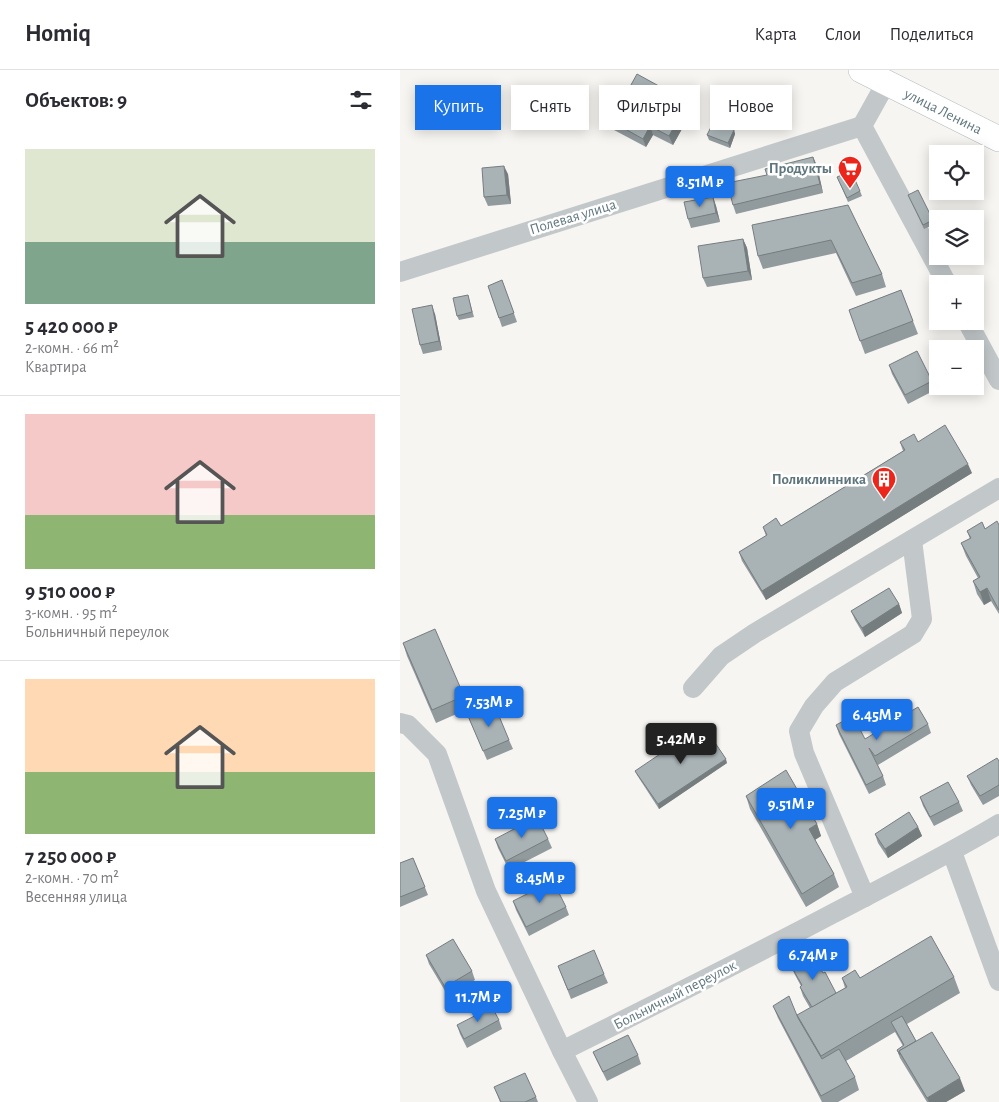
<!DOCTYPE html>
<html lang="ru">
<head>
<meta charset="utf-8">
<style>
  :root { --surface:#fff; --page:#f2f2f3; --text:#2b2b33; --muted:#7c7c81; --line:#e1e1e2; --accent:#1a73e8 }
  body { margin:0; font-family:"Alegreya Sans",sans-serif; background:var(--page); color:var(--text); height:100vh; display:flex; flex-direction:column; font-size:19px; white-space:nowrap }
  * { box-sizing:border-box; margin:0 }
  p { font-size:16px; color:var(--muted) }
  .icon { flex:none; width:28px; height:28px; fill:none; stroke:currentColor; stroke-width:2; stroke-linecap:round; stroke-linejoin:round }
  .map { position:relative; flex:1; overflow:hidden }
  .details { display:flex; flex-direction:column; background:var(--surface); width:400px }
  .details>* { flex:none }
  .guide { position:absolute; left:15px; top:15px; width:475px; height:45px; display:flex; gap:10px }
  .tools { position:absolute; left:529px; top:75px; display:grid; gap:10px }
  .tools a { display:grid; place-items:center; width:55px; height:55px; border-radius:0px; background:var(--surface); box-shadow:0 2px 12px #0003; font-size:25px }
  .price { position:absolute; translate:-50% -42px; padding:0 11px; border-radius:5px; background:var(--accent); color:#fff; font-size:16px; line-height:32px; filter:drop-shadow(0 1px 2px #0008) }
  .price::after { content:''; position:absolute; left:50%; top:30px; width:15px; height:11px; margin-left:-8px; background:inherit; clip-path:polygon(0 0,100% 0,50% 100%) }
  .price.active { background:#222; color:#fff }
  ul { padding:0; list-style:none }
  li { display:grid; align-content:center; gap:10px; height:265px; padding:0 25px }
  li+li { border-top:1px solid var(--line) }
  li span { display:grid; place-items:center; height:155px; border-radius:0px; color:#555 }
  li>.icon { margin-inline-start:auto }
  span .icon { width:90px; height:90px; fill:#fffc; stroke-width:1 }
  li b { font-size:21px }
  h2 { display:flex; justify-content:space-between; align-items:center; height:60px; padding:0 25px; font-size:21px }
  .tag { padding:0 18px; border-radius:0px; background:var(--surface); box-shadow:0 2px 12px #0003; font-size:18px; line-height:45px }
  .tag.active { background:var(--accent); color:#fff }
  header { display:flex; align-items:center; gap:30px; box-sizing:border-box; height:70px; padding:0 25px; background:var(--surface); border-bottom:1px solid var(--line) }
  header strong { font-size:24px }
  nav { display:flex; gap:28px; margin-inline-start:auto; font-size:18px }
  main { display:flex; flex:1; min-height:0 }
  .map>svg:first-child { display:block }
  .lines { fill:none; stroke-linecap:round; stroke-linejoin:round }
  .major-casing { stroke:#b3b9bc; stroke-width:26 }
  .minor { stroke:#c2c7c9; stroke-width:20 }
  .major { stroke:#fff; stroke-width:25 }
  .wall { fill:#919a9d }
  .shaded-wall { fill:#767d7f }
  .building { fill:#a9b3b6; stroke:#767d7f }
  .labels { text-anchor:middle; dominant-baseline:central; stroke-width:5; stroke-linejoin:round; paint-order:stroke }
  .street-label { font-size:15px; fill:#5f767e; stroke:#fff }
  .poi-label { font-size:15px; font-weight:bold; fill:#5f767e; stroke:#fff; text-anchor:end }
</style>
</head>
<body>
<header>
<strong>Homiq</strong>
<nav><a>Карта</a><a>Слои</a><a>Поделиться</a></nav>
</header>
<main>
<section class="details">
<h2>Объектов: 9<svg class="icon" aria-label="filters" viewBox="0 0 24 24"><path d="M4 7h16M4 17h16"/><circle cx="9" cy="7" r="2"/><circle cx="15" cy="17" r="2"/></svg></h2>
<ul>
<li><span style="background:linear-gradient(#dfe7d0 60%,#7fa58c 0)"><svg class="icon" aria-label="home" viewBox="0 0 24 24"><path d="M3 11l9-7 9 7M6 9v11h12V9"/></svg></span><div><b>5 420 000 ₽</b><p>2-комн. · 66 m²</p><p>Квартира</p></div></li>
<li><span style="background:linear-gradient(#f6c9c9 65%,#8fb573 0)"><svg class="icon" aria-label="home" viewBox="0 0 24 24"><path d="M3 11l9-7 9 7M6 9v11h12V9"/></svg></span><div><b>9 510 000 ₽</b><p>3-комн. · 95 m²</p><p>Больничный переулок</p></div></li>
<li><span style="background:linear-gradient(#ffd9b3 60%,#8fb573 0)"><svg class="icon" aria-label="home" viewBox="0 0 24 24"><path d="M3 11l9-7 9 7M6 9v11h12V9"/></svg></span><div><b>7 250 000 ₽</b><p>2-комн. · 70 m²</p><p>Весенняя улица</p></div></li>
</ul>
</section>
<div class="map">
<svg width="599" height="1032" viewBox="0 0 599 1032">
  <rect width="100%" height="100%" fill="#f6f5f1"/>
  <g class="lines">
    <defs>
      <g id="major">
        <path id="s1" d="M 461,0 L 599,69"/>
      </g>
    </defs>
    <!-- major casing -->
    <use href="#major" class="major-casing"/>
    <!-- minor -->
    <g class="minor">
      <path d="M 486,13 L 462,56 L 547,214"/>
      <path d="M 0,202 L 462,56"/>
      <path d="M 567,251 L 599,310"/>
      <path d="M 293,618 L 321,586 L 355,563 L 599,418"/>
      <path d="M 0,653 L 8,655 L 37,684 L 86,821 L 162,981 L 188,1032"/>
      <path d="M 552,782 L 599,911"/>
      <path d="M 465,827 L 404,683 L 399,661 L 414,636 L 435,612 L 513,564 L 522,549 L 512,470"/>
      <path d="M 162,981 C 252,936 343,891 432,844 C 488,815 545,786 599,754"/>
    </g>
    <!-- major -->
    <use href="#major" class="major"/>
  </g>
  <!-- wall -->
  <g class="wall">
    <path d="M 288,32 L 292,41 L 273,75 L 253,65 L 246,77 L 214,60 L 211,51 Z"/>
    <path d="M 334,60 L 335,64 L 330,78 L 309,70 L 307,65 Z"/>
    <path d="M 413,87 L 417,96 L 423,123 L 336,144 L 333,135 L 367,105 Z"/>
    <path d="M 108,104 L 111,134 L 88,136 L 84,127 Z"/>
    <path d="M 437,107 L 460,121 L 462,126 L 448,132 Z"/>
    <path d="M 508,125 L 533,150 L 535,154 L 524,159 Z"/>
    <path d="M 313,127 L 316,136 L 320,152 L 291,158 L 288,149 Z"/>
    <path d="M 448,135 L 482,204 L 486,217 L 456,226 L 436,183 L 363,199 L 358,186 Z"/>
    <path d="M 343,169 L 347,178 L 352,210 L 307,217 L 303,208 Z"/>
    <path d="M 102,210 L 117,252 L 102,257 L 88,216 Z"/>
    <path d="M 501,220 L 518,264 L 465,284 L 449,240 Z"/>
    <path d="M 68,225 L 74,247 L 59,250 L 57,246 Z"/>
    <path d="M 35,244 L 42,280 L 23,284 L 20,275 Z"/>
    <path d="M 489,295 L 532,311 L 535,320 L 508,334 L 492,304 Z"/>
    <path d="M 500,372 L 518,372 L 572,403 L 366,530 L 342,491 L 339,482 L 366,466 L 363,457 L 381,456 L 503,381 Z"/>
    <path d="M 599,455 L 599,544 L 591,531 L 584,535 L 577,524 L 573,511 L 578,508 L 566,486 L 561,473 L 570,469 L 567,461 L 585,459 Z"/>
    <path d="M 499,534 L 502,543 L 465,567 L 455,550 L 451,541 Z"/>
    <path d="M 3,573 L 64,626 L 68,639 L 36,653 L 7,586 Z"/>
    <path d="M 68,646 L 109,670 L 113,679 L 87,690 Z"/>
    <path d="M 528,654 L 531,663 L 478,695 L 476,692 L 483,706 L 486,715 L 469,724 L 439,664 L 436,655 L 465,669 Z"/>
    <path d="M 599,691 L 599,726 L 583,735 L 571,715 L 567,706 Z"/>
    <path d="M 327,693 L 259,739 L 237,705 L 235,701 Z"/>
    <path d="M 346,726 L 417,754 L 421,766 L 415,770 L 434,804 L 439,817 L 406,837 L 350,739 Z"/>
    <path d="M 520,727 L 559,732 L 563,741 L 534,756 L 523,736 Z"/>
    <path d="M 518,757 L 522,766 L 488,788 L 478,773 L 475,764 Z"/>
    <path d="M 95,769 L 148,769 L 152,778 L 109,800 L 98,778 Z"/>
    <path d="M 13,788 L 28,825 L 0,837 L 0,793 Z"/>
    <path d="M 113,831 L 166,837 L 169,845 L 129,866 L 116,840 Z"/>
    <path d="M 26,885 L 72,901 L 75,910 L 48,926 L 29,894 Z"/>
    <path d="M 158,896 L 204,904 L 208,913 L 171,929 Z"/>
    <path d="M 391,896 L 436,923 L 445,918 L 442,908 L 554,907 L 560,923 L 507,954 L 516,971 L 565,1021 L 546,1032 L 527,1032 L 500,988 L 497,980 L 503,976 L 495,962 L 446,991 L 455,1007 L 459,1020 L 438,1032 L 422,1032 L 378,948 L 373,936 L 398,949 L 410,938 L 403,926 L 400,917 L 401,916 L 395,905 Z"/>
    <path d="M 99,950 L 102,959 L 67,978 L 60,964 L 57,955 Z"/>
    <path d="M 193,982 L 238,985 L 241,994 L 207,1011 L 197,991 Z"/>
    <path d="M 94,1017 L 136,1027 L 138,1032 L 100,1032 Z"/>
  </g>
  <!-- shaded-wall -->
  <g class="shaded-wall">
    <path d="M 288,32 L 292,41 L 273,75 L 269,66 Z"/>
    <path d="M 250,56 L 253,65 L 246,77 L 243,69 Z"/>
    <path d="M 334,60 L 335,64 L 330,78 L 328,73 Z"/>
    <path d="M 413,87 L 417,96 L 423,123 L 420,114 Z"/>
    <path d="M 104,96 L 108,104 L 111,134 L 107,125 Z"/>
    <path d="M 313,127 L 316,136 L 320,152 L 316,143 Z"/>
    <path d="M 343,169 L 347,178 L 352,210 L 348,201 Z"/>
    <path d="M 32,235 L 35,244 L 42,280 L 39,271 Z"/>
    <path d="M 568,394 L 572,403 L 366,530 L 362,521 Z"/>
    <path d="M 587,518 L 591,531 L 584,535 L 580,522 Z"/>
    <path d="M 499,534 L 502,543 L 465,567 L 462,558 Z"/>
    <path d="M 326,689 L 327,693 L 259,739 L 258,734 Z"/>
    <path d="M 417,754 L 421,766 L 413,771 L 409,759 Z"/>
    <path d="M 518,757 L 522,766 L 488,788 L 485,779 Z"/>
    <path d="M 560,1008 L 565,1021 L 546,1032 L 529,1032 L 527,1028 Z"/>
  </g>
  <!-- building -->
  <g class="building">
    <path d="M 237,4 L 288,32 L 269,66 L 250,56 L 243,69 L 211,51 Z"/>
    <path d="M 314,51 L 334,60 L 328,73 L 307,65 Z"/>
    <path d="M 413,87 L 420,114 L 333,135 L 327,113 L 367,105 L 365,99 Z"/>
    <path d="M 104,96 L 107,125 L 84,127 L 82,98 Z"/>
    <path d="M 451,101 L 460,121 L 447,128 L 437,107 Z"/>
    <path d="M 518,120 L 533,150 L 523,155 L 508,125 Z"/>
    <path d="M 313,127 L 316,143 L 288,149 L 284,132 Z"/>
    <path d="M 448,135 L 482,204 L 452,213 L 431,170 L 358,186 L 352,155 Z"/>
    <path d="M 343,169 L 348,201 L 303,208 L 298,176 Z"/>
    <path d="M 102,210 L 114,243 L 99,248 L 88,216 Z"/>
    <path d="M 501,220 L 513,251 L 460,271 L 449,240 Z"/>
    <path d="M 68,225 L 72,242 L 57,246 L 53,228 Z"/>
    <path d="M 32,235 L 39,271 L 20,275 L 12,239 Z"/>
    <path d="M 517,281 L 532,311 L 505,325 L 489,295 Z"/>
    <path d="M 545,355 L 568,394 L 362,521 L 339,482 L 367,465 L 363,457 L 376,448 L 381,456 L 505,380 L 500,372 L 514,364 L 518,372 Z"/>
    <path d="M 597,451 L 599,455 L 599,540 L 587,518 L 580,522 L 573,511 L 580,507 L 561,473 L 571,468 L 567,461 L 582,452 L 585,459 Z"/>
    <path d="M 489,518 L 499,534 L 462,558 L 451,541 Z"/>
    <path d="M 35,559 L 64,626 L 32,640 L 3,573 Z"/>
    <path d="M 94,634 L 109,670 L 83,681 L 68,646 Z"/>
    <path d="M 518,637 L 528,654 L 475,686 L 469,678 L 483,706 L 466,715 L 436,655 L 453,646 L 465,669 Z"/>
    <path d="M 303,655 L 326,689 L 258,734 L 235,701 Z"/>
    <path d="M 597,688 L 599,691 L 599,715 L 580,726 L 567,706 Z"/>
    <path d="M 386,700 L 417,754 L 409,759 L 434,804 L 402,824 L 346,726 Z"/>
    <path d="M 548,712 L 559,732 L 530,747 L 520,727 Z"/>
    <path d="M 509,742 L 518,757 L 485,779 L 475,764 Z"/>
    <path d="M 137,747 L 148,769 L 106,791 L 95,769 Z"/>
    <path d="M 13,788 L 25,817 L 0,827 L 0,793 Z"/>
    <path d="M 153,811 L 166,837 L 126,857 L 113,831 Z"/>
    <path d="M 531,866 L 554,907 L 421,986 L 397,945 L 447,917 L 442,908 L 455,900 L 460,908 Z"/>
    <path d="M 53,869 L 72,901 L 45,917 L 26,885 Z"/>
    <path d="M 194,880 L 204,904 L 168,920 L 158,896 Z"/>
    <path d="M 412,884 L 423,903 L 425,902 L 436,923 L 412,937 L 400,917 L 402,915 L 391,896 Z"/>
    <path d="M 389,926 L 398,948 L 422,989 L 439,979 L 455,1007 L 421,1026 L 373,936 Z"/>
    <path d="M 92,937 L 99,950 L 64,969 L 57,955 Z"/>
    <path d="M 502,946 L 516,971 L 499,981 L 500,985 L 497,980 L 504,975 L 491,952 Z"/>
    <path d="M 532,962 L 560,1008 L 527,1028 L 499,981 Z"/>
    <path d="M 228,965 L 238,985 L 203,1002 L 193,982 Z"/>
    <path d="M 125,1003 L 136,1027 L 125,1032 L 101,1032 L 94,1017 Z"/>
  </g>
  <!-- icons -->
  <defs>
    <symbol id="supermarket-pin" viewBox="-11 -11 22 30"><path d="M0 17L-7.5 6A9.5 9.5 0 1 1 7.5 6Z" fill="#ec261b" stroke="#fff"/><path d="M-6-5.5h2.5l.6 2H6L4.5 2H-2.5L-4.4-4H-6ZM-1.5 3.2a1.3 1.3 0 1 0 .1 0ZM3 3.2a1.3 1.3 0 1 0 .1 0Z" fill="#fff"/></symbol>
    <symbol id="building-pin" viewBox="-11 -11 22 30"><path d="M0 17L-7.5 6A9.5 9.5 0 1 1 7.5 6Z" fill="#ec261b" stroke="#fff"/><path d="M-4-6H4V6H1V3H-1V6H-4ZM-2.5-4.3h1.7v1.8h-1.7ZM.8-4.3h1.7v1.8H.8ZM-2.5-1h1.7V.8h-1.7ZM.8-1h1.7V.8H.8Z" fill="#fff"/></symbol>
  </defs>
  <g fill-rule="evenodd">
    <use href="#supermarket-pin" x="436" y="84" width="28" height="38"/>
    <use href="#building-pin" x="470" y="395" width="28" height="38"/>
  </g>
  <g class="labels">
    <!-- street labels -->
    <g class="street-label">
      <text stroke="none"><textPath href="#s1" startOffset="92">улица Ленина</textPath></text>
      <text transform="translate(173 147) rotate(-17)">Полевая улица</text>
      <text transform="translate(275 925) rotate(-27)">Больничный переулок</text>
    </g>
    <!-- poi labels -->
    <g class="poi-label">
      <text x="432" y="98">Продукты</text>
      <text x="466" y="409">Поликлинника</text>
    </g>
  </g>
</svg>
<div class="tools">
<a><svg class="icon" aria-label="locate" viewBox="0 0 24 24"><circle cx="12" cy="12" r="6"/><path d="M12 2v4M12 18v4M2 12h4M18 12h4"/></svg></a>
<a><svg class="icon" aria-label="layers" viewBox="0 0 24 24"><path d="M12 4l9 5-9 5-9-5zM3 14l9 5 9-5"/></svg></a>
<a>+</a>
<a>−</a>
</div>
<b class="price" style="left:300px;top:138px">8.51M ₽</b>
<b class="price" style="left:89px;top:658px">7.53M ₽</b>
<b class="price" style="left:477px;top:671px">6.45M ₽</b>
<b class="price active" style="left:281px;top:695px">5.42M ₽</b>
<b class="price" style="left:391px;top:760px">9.51M ₽</b>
<b class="price" style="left:122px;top:769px">7.25M ₽</b>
<b class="price" style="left:140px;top:834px">8.45M ₽</b>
<b class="price" style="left:413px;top:911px">6.74M ₽</b>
<b class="price" style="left:78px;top:953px">11.7M ₽</b>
<div class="guide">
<a class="tag active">Купить</a>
<a class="tag">Снять</a>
<a class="tag">Фильтры</a>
<a class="tag">Новое</a>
</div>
</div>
</main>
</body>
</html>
